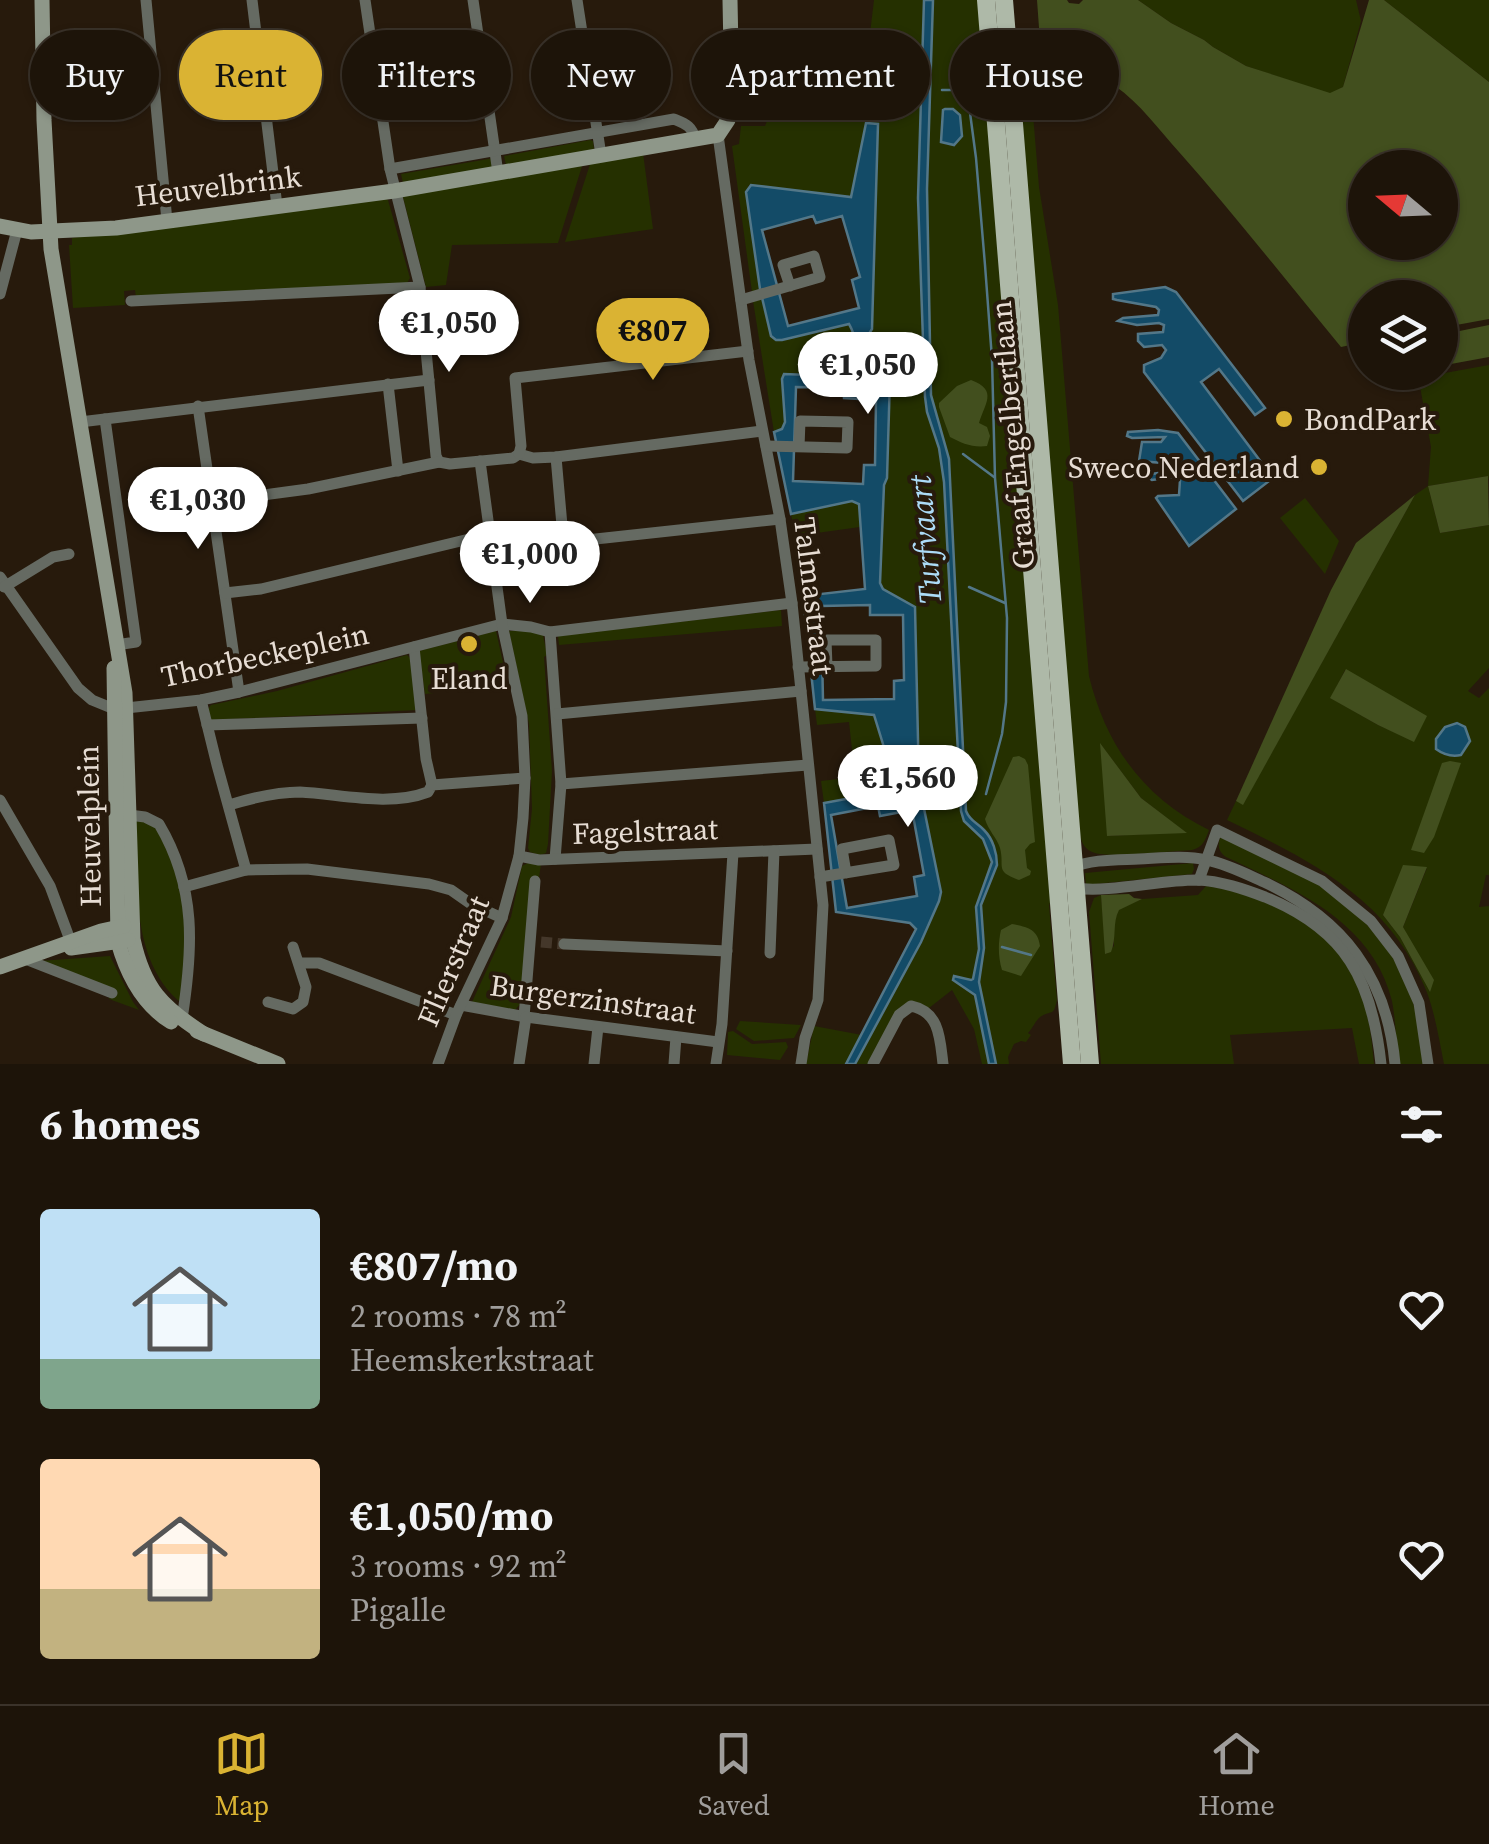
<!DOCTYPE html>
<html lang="en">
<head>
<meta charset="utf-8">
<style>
  :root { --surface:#1d1409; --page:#2a2117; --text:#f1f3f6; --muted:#a09e9c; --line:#3b332a; --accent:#dab333 }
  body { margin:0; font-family:"Source Serif 4",serif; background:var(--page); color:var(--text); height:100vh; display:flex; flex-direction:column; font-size:38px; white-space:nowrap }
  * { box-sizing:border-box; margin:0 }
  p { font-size:32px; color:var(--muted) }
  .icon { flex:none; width:55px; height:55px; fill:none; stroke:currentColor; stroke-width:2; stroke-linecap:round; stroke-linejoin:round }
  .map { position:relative; height:1064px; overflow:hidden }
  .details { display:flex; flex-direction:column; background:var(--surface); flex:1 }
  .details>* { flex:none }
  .guide { position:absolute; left:30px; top:30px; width:1430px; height:90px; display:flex; gap:20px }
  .needle { width:65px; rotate:289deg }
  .buttons { position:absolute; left:1348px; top:150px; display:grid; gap:20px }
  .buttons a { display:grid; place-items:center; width:110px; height:110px; border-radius:50%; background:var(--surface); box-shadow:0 2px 8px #0004,0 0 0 2px var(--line); font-size:50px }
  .price { position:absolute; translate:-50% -85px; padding:0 22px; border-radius:35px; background:#fff; color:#222; font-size:32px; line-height:65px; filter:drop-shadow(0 2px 5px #0008) }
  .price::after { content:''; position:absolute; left:50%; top:60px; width:30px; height:22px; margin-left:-15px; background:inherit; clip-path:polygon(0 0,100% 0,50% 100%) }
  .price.current { background:var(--accent); color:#111 }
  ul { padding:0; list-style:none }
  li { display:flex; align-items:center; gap:30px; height:250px; padding:0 40px }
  li span { display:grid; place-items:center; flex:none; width:280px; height:200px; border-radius:10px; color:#555 }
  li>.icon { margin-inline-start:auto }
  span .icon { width:120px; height:120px; fill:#fffc; stroke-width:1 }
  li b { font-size:42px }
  h2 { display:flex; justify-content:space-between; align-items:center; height:120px; padding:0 40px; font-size:42px }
  .pill { padding:0 35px; border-radius:45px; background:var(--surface); box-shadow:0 2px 8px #0004,0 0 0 2px var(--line); font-size:35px; line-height:90px }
  .pill.current { background:var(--accent); color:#111 }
  .tabs { display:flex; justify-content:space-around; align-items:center; height:140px; border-top:2px solid var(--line); background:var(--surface); font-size:28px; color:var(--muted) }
  .tabs a { display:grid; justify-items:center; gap:5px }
  .tabs .current { color:var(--accent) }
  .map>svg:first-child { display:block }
  .green { fill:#253000; fill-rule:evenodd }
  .forest { fill:#424f1e; fill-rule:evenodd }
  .water { fill:#134b67; stroke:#537788; stroke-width:2.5; fill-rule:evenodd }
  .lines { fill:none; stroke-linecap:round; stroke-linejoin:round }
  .stream { stroke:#537788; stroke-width:2.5 }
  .street-tunnel { stroke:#44372a; stroke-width:11; stroke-dasharray:11 5.5; stroke-linecap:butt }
  .street { stroke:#656a62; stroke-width:11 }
  .secondary { stroke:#8e9789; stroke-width:15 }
  .primary { stroke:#aeb9a8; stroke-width:18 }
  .poi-dot { fill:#dab333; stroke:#271a0c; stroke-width:4 }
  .labels { text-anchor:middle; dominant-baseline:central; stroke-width:8; stroke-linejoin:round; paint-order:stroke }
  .street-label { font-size:30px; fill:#e7ddd4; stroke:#271a0c }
  .poi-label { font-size:30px; fill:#e7ddd4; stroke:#271a0c; text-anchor:start }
  .water-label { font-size:32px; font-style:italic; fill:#acdbf7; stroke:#271a0c }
</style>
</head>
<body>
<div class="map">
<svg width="1489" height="1064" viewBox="0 0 1489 1064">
  <rect width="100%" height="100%" fill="#271a0c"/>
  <!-- green -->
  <g class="green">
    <path d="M 874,0 L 924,0 L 918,198 L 926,407 L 939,448 L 944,482 L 961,811 L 964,821 L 983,839 L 992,862 L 976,907 L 979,949 L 973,979 L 953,979 L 970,989 L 977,998 L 989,1064 L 982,1064 L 974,1029 L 952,990 L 929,1008 L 916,1003 L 906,1004 L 868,1064 L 855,1064 L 921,942 L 939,901 L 941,892 L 919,784 L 915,607 L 883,589 L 880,583 L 884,485 L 887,478 L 890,377 L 870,332 L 872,328 L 878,125 L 851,197 L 749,185 L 746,192 L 760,289 L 752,292 L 732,146 L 739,144 L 741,126 L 765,126 L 774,104 L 812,117 L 857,117 L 867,93 L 868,50 Z"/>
    <path d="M 933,0 L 981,0 L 1053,897 L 1049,905 L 1057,1000 C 1053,1018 1052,1009 1040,1017 C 1036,1020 1032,1029 1028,1033 L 1031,1035 L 1026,1042 L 1021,1041 L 1014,1044 L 1008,1057 L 1009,1064 L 996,1064 L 979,979 L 984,948 L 981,905 L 997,867 L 997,858 L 988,835 L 969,819 L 966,811 L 949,459 L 931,395 L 927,189 Z"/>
    <path d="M 1138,0 L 1356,0 L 1361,21 L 1343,87 L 1330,94 L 1246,66 L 1213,47 L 1204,40 L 1171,23 Z"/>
    <path d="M 1384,0 L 1489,0 L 1489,82 Z"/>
    <path d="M 1030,78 L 1039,187 L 1058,305 L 1089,676 C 1106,746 1144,798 1209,830 C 1205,841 1203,847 1192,850 C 1172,851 1110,858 1095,853 C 1085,850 1082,844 1080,835 L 1060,621 L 1016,80 ZM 1102,746 L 1141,798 L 1185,832 L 1108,836 Z"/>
    <path d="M 590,140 L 593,141 L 594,150 L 506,165 L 504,156 Z"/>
    <path d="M 643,153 L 653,229 L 565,242 L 591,161 Z"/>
    <path d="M 494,158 L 496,167 L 403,183 L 401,174 Z"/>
    <path d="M 583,163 L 558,243 L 452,245 L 446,285 L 426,287 L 402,193 Z"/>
    <path d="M 385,198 L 388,200 L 410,278 L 407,283 L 136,297 L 135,290 L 124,291 L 125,305 L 73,308 L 69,245 L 72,245 L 72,238 Z"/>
    <path d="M 762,299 L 770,334 L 776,340 L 849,324 C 855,335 864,366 862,377 L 785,374 L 782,379 L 785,422 L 782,429 L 774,432 L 753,301 Z"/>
    <path d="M 1489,365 L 1489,480 L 1488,476 L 1428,486 L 1440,533 L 1489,525 L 1489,668 L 1468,691 L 1479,698 L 1489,688 L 1489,875 L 1486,875 L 1479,907 L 1489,906 L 1489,1064 L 1444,1064 C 1439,1039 1435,1013 1426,990 C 1390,899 1310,860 1227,820 L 1236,801 L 1243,804 L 1415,495 L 1428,486 L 1431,447 L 1419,381 L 1428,376 ZM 1345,670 L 1415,741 L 1378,725 L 1331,698 ZM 1427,868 L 1403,927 L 1429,990 L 1400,937 L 1383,915 Z"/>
    <path d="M 1305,498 L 1339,541 L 1325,574 L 1280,518 Z"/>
    <path d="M 852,501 L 859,504 L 860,527 L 795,536 L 791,514 Z"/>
    <path d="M 781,610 L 782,626 L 559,645 L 558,636 Z"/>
    <path d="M 496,631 L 508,685 L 425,694 L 419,651 Z"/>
    <path d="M 509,631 L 530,631 L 543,635 L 547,655 L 544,657 L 552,771 L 548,844 L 546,853 L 540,855 L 530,852 L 528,848 L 532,809 L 529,724 Z"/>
    <path d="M 407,655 L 411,659 L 418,710 L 211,720 L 208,709 L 211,705 L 277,691 Z"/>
    <path d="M 815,709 L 874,715 L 895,783 L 894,788 L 824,803 L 821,781 L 855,777 L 849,722 L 817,725 Z"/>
    <path d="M 135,818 L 155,824 L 177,871 L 189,929 L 180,1002 C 129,959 138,877 135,818 Z"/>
    <path d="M 1221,836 C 1249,849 1278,860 1305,875 C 1349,900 1396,947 1411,996 C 1418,1018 1422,1041 1426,1064 L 1398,1064 C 1396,1043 1396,1021 1392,1001 C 1372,920 1293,889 1226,857 C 1218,851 1217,845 1221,836 Z"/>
    <path d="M 528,863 L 541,864 L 521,1003 L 515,1010 L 472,1002 L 511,917 L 522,866 Z"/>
    <path d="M 1193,863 L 1194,869 L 1192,874 L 1086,885 L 1085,873 Z"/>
    <path d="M 1206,886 C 1258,893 1330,924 1354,974 C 1368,1002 1371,1034 1374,1064 L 1359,1064 L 1352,1028 L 1230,1035 L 1234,1064 L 1101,1064 L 1089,912 L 1094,898 L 1101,895 L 1106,954 L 1114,946 L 1114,922 L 1119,909 L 1142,899 L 1198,895 Z"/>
    <path d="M 110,956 L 133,1002 L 139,1010 L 109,999 L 112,990 L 39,961 Z"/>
    <path d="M 740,1021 L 801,1025 L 794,1038 L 754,1041 L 736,1029 Z"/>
    <path d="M 814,1026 L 862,1035 L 846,1064 L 806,1064 Z"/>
    <path d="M 733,1031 L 752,1044 L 786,1042 L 788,1047 L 780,1060 L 727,1055 L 728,1032 Z"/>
  </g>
  <!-- forest -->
  <g class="forest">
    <path d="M 1037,0 L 1067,0 L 1069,3 L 1079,4 L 1083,0 L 1138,0 L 1171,23 L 1204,40 L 1213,47 L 1246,66 L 1330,93 L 1343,87 L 1369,0 L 1384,0 L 1489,82 L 1489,319 L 1440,328 L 1440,298 L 1365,298 L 1365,342 L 1341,347 C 1287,282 1235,215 1179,152 C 1159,130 1140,103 1115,86 C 1092,70 1069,67 1042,69 ZM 1365,168 L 1440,168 L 1440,242 L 1365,242 Z"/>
    <path d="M 1489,325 L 1489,357 L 1440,366 L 1440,335 Z"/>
    <path d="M 971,380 C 999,390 984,405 979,423 L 987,427 L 990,436 L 987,446 C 973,448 961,443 950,437 L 939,407 L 939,403 L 957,386 Z"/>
    <path d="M 1488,476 L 1489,525 L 1440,533 L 1428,486 Z"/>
    <path d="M 1415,495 L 1243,805 L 1236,801 L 1331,590 L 1356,543 Z"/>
    <path d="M 1346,669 L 1427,716 L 1414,742 L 1378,725 L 1330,698 Z"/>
    <path d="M 1100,743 L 1141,798 L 1187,833 L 1107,836 Z"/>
    <path d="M 1019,756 L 1025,759 L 1028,765 L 1035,842 L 1030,844 L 1025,850 L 1027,868 L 1031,871 L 1030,875 L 1019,880 C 994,871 1005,867 1000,848 C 997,838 988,830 985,819 L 1013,757 Z"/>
    <path d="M 1450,761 L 1461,763 L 1434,837 L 1424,853 L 1411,850 L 1442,763 Z"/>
    <path d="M 1403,865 L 1427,867 L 1403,927 L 1434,980 L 1430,992 L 1400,937 L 1383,915 Z"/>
    <path d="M 1129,894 L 1134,898 L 1142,899 L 1119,910 C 1112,923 1117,938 1111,952 L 1105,954 L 1101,895 Z"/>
    <path d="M 1012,924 C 1027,927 1038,929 1040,946 L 1021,976 L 1002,970 C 998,957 998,943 1001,930 Z"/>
  </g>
  <!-- water -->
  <g class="water">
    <path d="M 924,0 L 933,0 L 927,189 L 931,395 L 949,459 L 966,811 C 970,821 976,822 984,830 C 993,839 997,853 997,865 L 981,905 L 984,948 L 979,982 L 996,1064 L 989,1064 L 975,995 L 953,980 L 954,976 L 971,980 L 973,979 L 979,949 L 976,907 L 992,862 L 983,839 L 964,821 L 961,811 L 944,482 L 939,448 L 927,412 L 925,397 L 918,198 Z"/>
    <path d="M 945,109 L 953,109 L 960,115 L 962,136 L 954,145 L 941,142 L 943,110 Z"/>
    <path d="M 866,123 L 878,124 L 872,329 L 870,332 L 890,377 L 887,478 L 884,485 L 880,583 L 883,589 L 915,607 L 919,784 L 941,892 L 939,901 L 921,942 L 855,1064 L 846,1064 L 916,929 L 910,923 L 836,912 L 824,803 L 889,791 L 894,788 L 895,783 L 874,715 L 815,709 L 803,596 L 865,589 L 859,504 L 852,501 L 791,514 L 774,432 L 782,429 L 785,422 L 782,379 L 784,374 L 862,377 L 864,372 C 859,357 857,337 849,324 L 782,340 L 776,340 L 771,336 L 760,289 L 746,192 L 751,185 L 851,197 ZM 813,216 L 816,223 L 842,216 L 860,277 L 852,280 L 859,308 L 788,326 L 762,230 ZM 796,387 L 843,388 L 844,398 L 876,400 L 875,465 L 864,465 L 863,484 L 793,481 ZM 870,605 L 870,615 L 903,615 L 904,680 L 894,681 L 894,699 L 823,700 L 821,606 ZM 878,806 L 880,816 L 912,810 L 924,875 L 914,877 L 917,896 L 847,908 L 831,815 Z"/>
    <path d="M 1165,287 L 1176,292 L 1265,408 L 1255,415 L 1219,369 L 1201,382 L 1273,478 L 1243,501 L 1144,372 L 1144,365 L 1161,358 L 1166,350 L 1162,345 L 1144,347 L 1138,341 L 1138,334 L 1163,332 L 1164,325 L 1159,323 L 1137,325 L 1118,321 L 1123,318 L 1158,315 L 1159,310 L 1156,307 L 1117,300 L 1113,299 L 1113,294 Z"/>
    <path d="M 1158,430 L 1178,433 L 1236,509 L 1189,546 L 1156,498 L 1158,496 L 1179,495 L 1180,480 L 1174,477 L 1152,480 L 1149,478 L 1152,474 L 1172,471 L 1173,467 L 1163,463 L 1139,461 L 1142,442 L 1161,442 L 1165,437 L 1132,438 L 1127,436 L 1128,432 Z"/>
    <path d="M 1457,723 L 1465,727 L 1470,741 L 1461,755 C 1451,757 1444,755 1436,749 L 1436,739 L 1445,727 Z"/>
  </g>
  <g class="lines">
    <!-- stream -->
    <g class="stream">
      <path d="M 942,90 L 967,90 L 976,158 L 985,265 L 992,359 L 995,478 L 1007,618 L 1006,702 L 1002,734 L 986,794"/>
      <path d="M 963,454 L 994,477"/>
      <path d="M 969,587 L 1005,603"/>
      <path d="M 1002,947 L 1031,955"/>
    </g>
    <!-- street-tunnel -->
    <path class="street-tunnel" d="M 541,942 L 564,944"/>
    <!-- street -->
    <g class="street">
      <path d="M 146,0 L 167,221"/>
      <path d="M 252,0 L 277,206"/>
      <path d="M 365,0 L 390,169 L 420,287 L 436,456 L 439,462 L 450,464 L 513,458 L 519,454 L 533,458 L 556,457 L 762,431"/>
      <path d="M 473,0 L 498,173"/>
      <path d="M 577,0 L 601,155"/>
      <path d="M 718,135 L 749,360 L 780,519 L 792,603 L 823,905 L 818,1000 L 805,1038 L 801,1064"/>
      <path d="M 390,169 L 674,119 C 686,124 692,126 695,139"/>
      <path d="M 0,294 L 17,230"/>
      <path d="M 741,300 L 820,277 L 814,256 L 783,265 L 790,286"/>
      <path d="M 131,301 L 420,287"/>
      <path d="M 388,384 L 398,471"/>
      <path d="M 198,406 L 239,692"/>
      <path d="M 105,419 L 136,642 L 116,645"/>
      <path d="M 80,422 L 429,380"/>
      <path d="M 766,446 L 847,448 L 848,422 L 800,421 L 799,447"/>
      <path d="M 519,454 L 521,446 L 515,378 L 748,351"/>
      <path d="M 556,457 L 563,537 L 568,542 L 780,519"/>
      <path d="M 212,502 L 308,489 L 439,462"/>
      <path d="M 0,577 L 78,688 L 92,700 L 114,709"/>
      <path d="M 4,587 L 53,557 L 69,554"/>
      <path d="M 225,593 L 261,589 L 490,534"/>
      <path d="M 550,632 L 561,784 L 555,859"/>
      <path d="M 414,647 L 426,759 L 432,785"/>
      <path d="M 798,667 L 876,666 L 876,640 L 826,640 L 827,666"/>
      <path d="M 201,700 L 217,765 L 246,870"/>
      <path d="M 126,708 L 201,700 L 239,692 L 502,624 L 531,627 L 550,632 L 792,603"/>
      <path d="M 557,714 L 801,691"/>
      <path d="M 207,725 L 422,718"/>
      <path d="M 561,784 L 808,765"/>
      <path d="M 0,800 L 50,886 L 73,948"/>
      <path d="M 229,805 C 252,798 275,792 300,792 C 340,794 389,807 428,792 L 432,785 L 525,778"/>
      <path d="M 129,815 L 145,817 L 159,824 C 197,888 193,949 182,1019"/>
      <path d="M 519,856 L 539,860 L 817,849"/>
      <path d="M 1071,868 C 1092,859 1116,860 1139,859 C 1161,858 1185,855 1207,860 C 1227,864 1246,874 1264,882 C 1343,919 1387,976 1395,1064"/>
      <path d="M 820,877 L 894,865 L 889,840 L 842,849 L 846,873"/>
      <path d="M 1199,880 L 1217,830 L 1322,881 L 1371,921 L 1398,956 L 1419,1003 L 1428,1064"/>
      <path d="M 184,887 L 246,870 L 307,869 L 429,884 L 451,890 L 471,904 L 502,918"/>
      <path d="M 1074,888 C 1111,893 1158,880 1197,880 C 1221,881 1244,889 1265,897 C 1346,930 1372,980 1381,1064"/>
      <path d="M 564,944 L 727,951"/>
      <path d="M 770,953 L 774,851"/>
      <path d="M 25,959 L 112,993"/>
      <path d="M 300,966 L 302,963 L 319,963 L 456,1015"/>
      <path d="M 268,1002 L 293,1009 L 303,1002 L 306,987 L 293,947"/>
      <path d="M 461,1005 L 526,1017 L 718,1042"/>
      <path d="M 524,1017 L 535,881"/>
      <path d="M 438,1064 L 456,1015 L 502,918 L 519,856 L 523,818 L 525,778 L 522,716 L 502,624 L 480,461"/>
      <path d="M 519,1064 L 526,1017"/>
      <path d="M 594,1064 L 598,1027"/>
      <path d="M 674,1064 L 676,1037"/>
      <path d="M 716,1064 L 722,1024 L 733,853"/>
      <path d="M 873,1064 L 899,1015 L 911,1006 C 940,1012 940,1039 943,1064"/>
    </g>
    <!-- secondary -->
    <g class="secondary">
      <path d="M 42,0 L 44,120 L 51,249 L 125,693 L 133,939 C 144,989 162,1007 204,1034"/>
      <path d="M 0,226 L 31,232 L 116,228 L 394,191 L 718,135 L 728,120 L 732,102 L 730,0"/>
      <path d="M 114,668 L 118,942 C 127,974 142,1004 171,1022"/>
      <path d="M 71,948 L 128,940"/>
      <path d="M 0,967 L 101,931 L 124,926"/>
      <path d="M 197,1031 L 278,1064"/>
    </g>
    <!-- primary -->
    <g class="primary">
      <path d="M 986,0 L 1072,1064"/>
      <path d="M 1004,0 L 1090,1064"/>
    </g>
  </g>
  <!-- markers -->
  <g class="poi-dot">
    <circle cx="1284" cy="419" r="10"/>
    <circle cx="1319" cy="467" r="10"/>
    <circle cx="469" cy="644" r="10"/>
  </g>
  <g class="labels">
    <!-- street labels -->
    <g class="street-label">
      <text transform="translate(218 186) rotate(-7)">Heuvelbrink</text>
      <text transform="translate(1012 435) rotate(-95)">Graaf Engelbertlaan</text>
      <text transform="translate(814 596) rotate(83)">Talmastraat</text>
      <text transform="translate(265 655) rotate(-12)">Thorbeckeplein</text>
      <text transform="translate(89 826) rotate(-91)">Heuvelplein</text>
      <text transform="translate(645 831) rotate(-2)">Fagelstraat</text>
      <text transform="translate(453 961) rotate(-67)">Flierstraat</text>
      <text transform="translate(593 999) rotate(8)">Burgerzinstraat</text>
    </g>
    <!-- poi labels -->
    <g class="poi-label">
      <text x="1304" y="419">BondPark</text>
      <text x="1299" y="467" text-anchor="end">Sweco Nederland</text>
      <text x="469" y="678" text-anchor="middle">Eland</text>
    </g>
    <!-- water labels -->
    <g class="water-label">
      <text transform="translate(925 540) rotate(-95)">Turfvaart</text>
    </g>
  </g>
</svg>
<div class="buttons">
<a><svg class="needle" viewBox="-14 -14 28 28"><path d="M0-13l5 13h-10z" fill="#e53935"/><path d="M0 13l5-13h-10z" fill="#a09e9c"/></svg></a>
<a><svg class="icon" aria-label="layers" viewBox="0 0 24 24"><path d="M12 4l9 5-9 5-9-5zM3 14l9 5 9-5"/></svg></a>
</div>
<b class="price" style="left:449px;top:375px">€1,050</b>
<b class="price current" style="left:653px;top:383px">€807</b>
<b class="price" style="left:868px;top:417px">€1,050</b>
<b class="price" style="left:198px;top:552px">€1,030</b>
<b class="price" style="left:530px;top:606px">€1,000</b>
<b class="price" style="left:908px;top:830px">€1,560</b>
<div class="guide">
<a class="pill">Buy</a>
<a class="pill current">Rent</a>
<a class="pill">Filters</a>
<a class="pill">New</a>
<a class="pill">Apartment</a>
<a class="pill">House</a>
</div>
</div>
<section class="details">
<h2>6 homes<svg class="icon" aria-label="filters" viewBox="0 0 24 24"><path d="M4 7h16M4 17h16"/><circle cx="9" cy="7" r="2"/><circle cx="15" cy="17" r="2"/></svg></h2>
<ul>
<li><span style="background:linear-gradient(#bfe0f5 75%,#7fa58c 0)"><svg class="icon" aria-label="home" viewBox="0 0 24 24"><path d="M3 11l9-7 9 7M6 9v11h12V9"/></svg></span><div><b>€807/mo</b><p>2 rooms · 78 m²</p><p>Heemskerkstraat</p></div><svg class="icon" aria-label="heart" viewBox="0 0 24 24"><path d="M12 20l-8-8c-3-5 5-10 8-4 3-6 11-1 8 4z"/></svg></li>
<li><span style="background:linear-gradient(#ffd9b3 65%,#c2b280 0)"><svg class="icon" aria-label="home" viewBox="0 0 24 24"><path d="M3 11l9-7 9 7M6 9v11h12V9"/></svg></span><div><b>€1,050/mo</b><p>3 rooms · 92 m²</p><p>Pigalle</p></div><svg class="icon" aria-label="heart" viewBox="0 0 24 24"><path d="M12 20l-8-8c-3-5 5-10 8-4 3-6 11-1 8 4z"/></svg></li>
</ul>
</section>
<nav class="tabs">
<a class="current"><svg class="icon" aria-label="map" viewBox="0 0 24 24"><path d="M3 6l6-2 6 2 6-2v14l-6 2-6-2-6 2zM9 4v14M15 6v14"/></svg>Map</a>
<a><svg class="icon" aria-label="saved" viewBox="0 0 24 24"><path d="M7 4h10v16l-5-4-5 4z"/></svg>Saved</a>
<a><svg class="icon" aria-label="home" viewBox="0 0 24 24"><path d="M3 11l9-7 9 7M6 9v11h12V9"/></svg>Home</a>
</nav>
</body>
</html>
